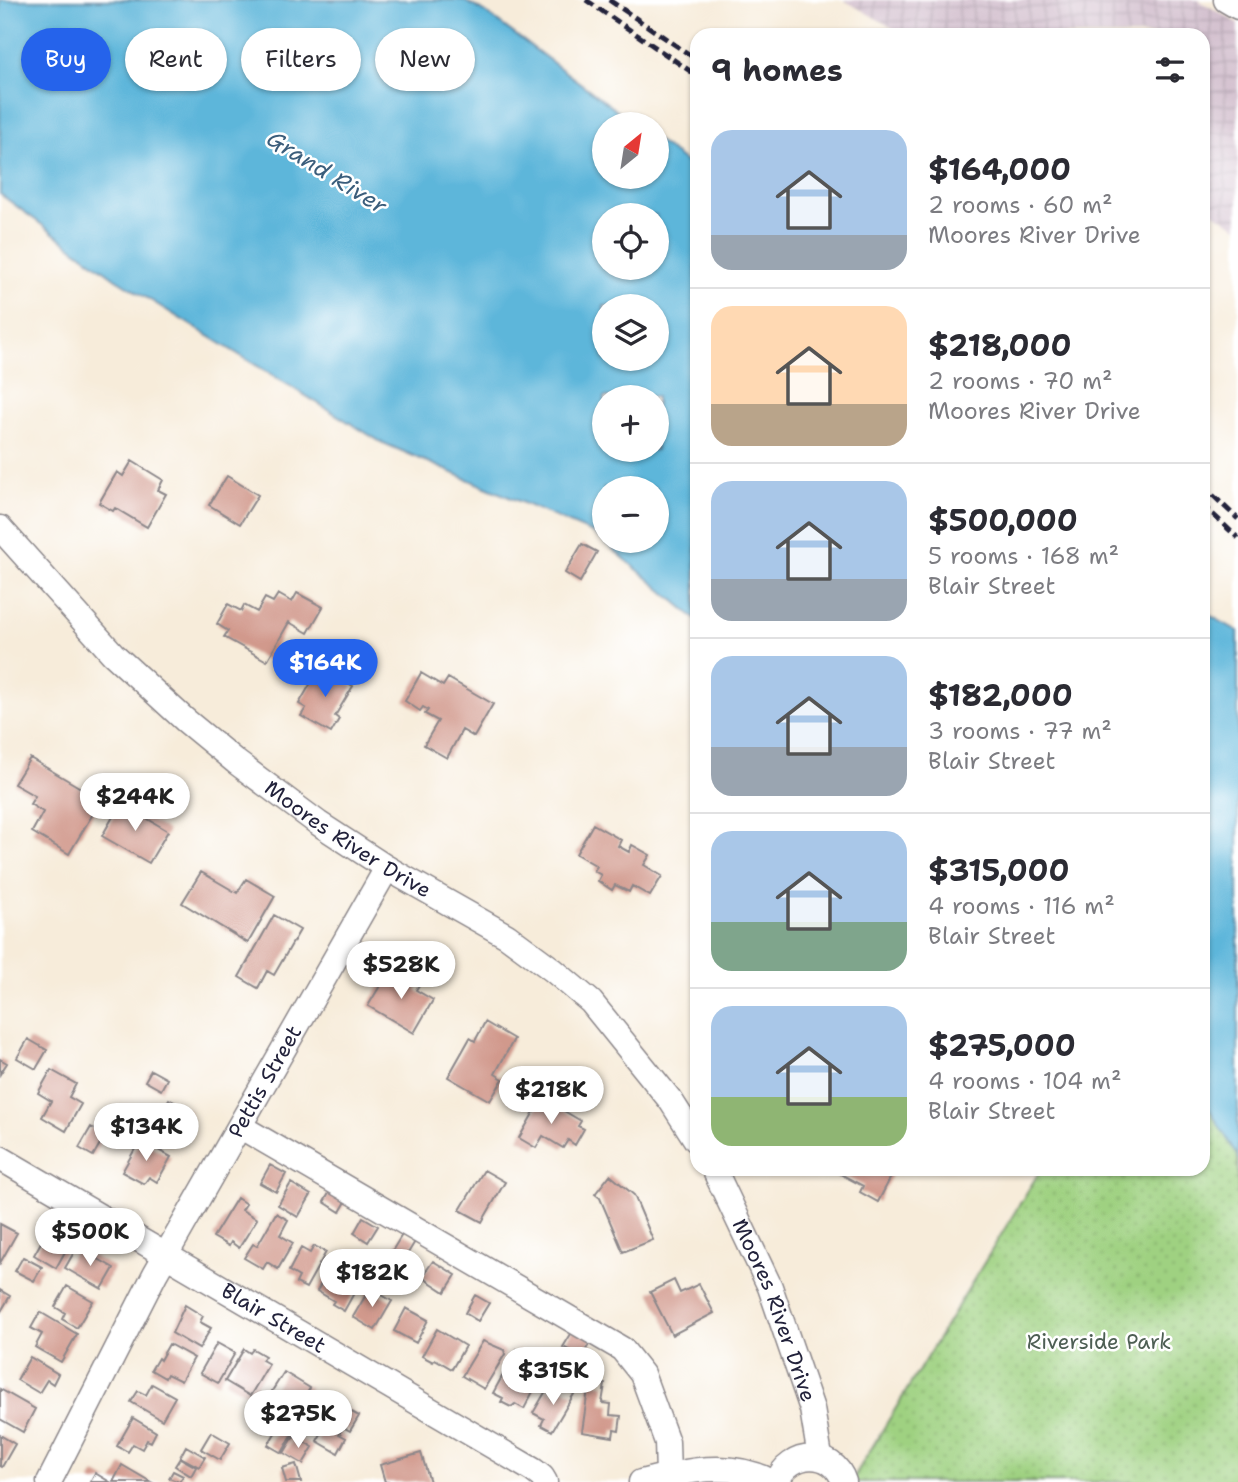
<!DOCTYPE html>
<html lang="en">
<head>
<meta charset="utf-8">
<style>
  :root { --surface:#fff; --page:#f7f7f7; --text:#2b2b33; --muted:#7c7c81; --line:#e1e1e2; --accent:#2563eb }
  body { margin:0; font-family:"Shantell Sans",sans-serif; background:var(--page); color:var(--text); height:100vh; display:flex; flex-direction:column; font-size:26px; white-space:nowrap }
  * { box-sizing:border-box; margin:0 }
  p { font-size:23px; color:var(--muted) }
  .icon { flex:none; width:38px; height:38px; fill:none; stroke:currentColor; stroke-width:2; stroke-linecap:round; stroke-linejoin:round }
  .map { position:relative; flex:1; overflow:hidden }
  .drawer { position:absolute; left:690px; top:28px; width:520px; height:1148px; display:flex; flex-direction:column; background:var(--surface); border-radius:21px; box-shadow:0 2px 5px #0004 }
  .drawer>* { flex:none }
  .banner { position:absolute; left:21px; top:28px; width:564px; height:63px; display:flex; gap:14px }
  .needle { width:46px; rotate:30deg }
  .buttons { position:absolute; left:592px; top:112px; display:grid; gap:14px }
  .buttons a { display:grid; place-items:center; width:77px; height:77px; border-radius:50%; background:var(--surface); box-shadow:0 2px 5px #0004; font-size:35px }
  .price { position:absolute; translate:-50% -60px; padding:0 16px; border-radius:24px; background:#fff; color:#222; font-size:23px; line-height:46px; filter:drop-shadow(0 2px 4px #0008) }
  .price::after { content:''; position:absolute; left:50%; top:42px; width:21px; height:16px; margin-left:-10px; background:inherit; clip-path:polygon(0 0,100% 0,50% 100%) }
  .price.on { background:var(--accent); color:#fff }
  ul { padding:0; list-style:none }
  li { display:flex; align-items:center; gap:21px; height:175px; padding:0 21px }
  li+li { border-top:2px solid var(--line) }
  li span { display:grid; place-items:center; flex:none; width:196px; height:140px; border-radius:21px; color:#555 }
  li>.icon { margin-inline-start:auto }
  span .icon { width:84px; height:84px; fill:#fffc; stroke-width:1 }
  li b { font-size:30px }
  h2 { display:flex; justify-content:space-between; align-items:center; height:84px; padding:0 21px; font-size:30px }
  .pill { padding:0 24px; border-radius:32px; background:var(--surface); box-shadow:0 2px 5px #0004; font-size:24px; line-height:63px }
  .pill.on { background:var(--accent); color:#fff }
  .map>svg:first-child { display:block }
  .industrial { fill:url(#industrial-grid) }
  .park { fill:url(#park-dots); stroke:#607a5e; stroke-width:2 }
  .water { fill:#5db6da; stroke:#406c8a; stroke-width:2; fill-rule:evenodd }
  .building { fill:#d1998c }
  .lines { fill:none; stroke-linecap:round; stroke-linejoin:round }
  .minor-casing { stroke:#8c878a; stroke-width:27 }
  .minor { stroke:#fff; stroke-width:24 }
  .rail { stroke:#22223b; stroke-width:5; stroke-dasharray:10 5; stroke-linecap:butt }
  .labels { text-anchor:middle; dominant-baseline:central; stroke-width:5; stroke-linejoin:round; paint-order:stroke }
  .street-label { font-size:21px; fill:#22223b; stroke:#fff }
  .park-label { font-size:21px; fill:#4e5f54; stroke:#fff }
  .water-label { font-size:23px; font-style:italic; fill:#3a5d7b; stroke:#fff }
</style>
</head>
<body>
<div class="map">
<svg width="1238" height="1482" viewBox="0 0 1238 1482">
  <defs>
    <pattern id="industrial-grid" width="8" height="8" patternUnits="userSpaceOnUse" patternTransform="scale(1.75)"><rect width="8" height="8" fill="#d1bdcc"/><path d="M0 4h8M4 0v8" fill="none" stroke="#b3a2b0"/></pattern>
    <pattern id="park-dots" width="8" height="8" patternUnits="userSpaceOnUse" patternTransform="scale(1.75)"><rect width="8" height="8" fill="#9fd181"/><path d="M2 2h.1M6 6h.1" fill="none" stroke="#89b370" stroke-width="1.8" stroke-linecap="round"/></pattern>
  </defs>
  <rect width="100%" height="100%" fill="#fff"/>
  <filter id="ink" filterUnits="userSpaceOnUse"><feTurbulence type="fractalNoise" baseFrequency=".0143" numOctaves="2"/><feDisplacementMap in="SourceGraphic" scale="14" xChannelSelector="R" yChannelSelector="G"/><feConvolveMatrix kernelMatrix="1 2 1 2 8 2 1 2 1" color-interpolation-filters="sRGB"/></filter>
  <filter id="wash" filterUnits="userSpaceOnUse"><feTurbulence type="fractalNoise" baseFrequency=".00686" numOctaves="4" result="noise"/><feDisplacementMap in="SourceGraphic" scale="28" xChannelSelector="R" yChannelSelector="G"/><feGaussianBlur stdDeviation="1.57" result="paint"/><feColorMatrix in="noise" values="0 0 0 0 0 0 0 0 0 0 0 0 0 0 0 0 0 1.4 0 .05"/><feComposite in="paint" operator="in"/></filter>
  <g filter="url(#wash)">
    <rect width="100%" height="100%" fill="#f7ecda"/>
    <path class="industrial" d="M844,0H1198L1238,23V227L1202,206V35H905Z"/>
    <path class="park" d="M1202,1094L1238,1149V1482H851L1041,1169H1202Z"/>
    <path class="water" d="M0,0H463L485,12L635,124H604V177H656V140L696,170V619L595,534L381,442L116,279L0,194ZM604,215H656V268H604ZM604,306H656V359H604ZM604,397H656V450H604ZM604,488H656V541H604Z
      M1202,611L1238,631V1157L1202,1097Z"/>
    <g id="blocks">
      <path class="building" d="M132,461L163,480L158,490L166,494L147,527L115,508L113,511L99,503L117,472L123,476Z
        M227,476L258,495L240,524L209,505Z
        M582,544L597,552L580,582L565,573Z
        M297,593L323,607L308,633L289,622L267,661L224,637L228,631L217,624L228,604L241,611L244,605L257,612L265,598L273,602L278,594L292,602Z
        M320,667L353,686L335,716L339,719L331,733L301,716L306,708L299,704Z
        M421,673L443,686L448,678L493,704L474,737L462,730L447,758L424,745L438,721L425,714L428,710L423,707L420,711L405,701Z
        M30,758L101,800L69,854L32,832L43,812L30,804L35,796L14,784Z
        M121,803L168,831L149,863L102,836Z
        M593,824L621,840L618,846L629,852L632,845L650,855L644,865L662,876L650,896L632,886L629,892L615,885L612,890L598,881L601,875L594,871L597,866L576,854Z
        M201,872L237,893L246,879L275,896L248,943L182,903Z
        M274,915L300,930L274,975L267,971L258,988L239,977Z
        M390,969L419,985L416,990L433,1000L414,1033L368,1006Z
        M485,1022L514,1039L495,1074L503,1079L490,1101L448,1077L470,1038L475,1041Z
        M28,1039L47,1050L36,1069L17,1058Z
        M0,1059L7,1063L0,1074Z
        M51,1070L76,1084L69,1097L81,1104L66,1131L42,1117L51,1101L38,1093Z
        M151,1070L167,1079L161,1090L145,1081Z
        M542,1098L581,1121L578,1126L584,1129L575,1145L568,1140L563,1148L543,1136L536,1148L519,1138Z
        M169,1099L190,1111L170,1145L149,1133Z
        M91,1127L105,1135L93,1156L79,1148Z
        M140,1140L171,1157L157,1182L149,1177L144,1184L122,1172Z
        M270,1165L286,1174L276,1192L260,1183Z
        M831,1169H895L878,1202L860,1192L863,1186Z
        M484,1170L505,1182L482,1222L460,1210Z
        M610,1175L634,1195L653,1240L623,1252L600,1198L595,1194Z
        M291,1183L311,1195L298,1217L278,1205Z
        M332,1188L348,1198L340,1212L324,1202Z
        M237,1198L246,1204L242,1210L257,1219L239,1248L231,1242L229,1246L213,1237Z
        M276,1213L288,1220L280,1235L293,1243L278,1269L267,1262L263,1269L244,1258L253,1244L257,1246Z
        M363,1217L378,1226L368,1242L354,1233Z
        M0,1224L17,1233L0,1263Z
        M403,1233L416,1240L405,1258L392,1251Z
        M44,1237L66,1250L56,1268L34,1255Z
        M314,1246L326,1252L306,1288L296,1283L299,1277L289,1271L301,1248L310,1253Z
        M77,1247L114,1268L102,1289L65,1268Z
        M23,1257L42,1267L34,1281L15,1271Z
        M433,1261L456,1275L445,1292L422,1277Z
        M329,1270L358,1286L344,1311L332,1304L334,1301L317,1291Z
        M674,1280L680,1293L699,1284L714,1313L672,1335L650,1292Z
        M67,1286L93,1301L77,1328L62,1319L65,1313L55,1307Z
        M370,1288L392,1301L375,1330L353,1317Z
        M0,1290L10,1296L0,1313Z
        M475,1295L489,1303L478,1321L465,1313Z
        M185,1305L203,1316L200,1322L211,1328L199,1349L172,1333Z
        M406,1308L428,1320L416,1343L394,1331Z
        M40,1312L77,1334L61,1362L35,1347L42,1334L31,1328Z
        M437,1329L465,1346L452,1369L435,1359L433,1362L422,1356Z
        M574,1329L592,1339L582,1357L563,1347Z
        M483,1341L504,1350L505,1354L484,1389L462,1376Z
        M217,1343L235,1353L218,1383L200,1373Z
        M169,1344L194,1358L181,1381L167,1374L165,1378L151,1370L158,1358L160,1360Z
        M244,1349L250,1353L253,1349L265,1356L262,1360L269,1364L250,1396L225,1381Z
        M517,1349L535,1359L527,1373L539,1380L524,1409L515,1404L511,1407L501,1402L503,1398L493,1393Z
        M30,1357L58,1374L53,1384L47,1380L39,1393L17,1380Z
        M284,1372L310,1388L299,1407L272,1391Z
        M589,1382L605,1384L602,1403L611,1404L610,1415L621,1416L619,1431L614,1430L613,1437L582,1432Z
        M152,1384L175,1397L162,1420L131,1402L138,1391L146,1395Z
        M559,1385L574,1394L552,1431L541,1425L544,1419L533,1413L547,1389L555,1393Z
        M0,1389L35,1409L23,1432L0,1419Z
        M328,1399L359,1416L350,1431L343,1427L339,1434L346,1438L338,1453L317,1441L321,1434L312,1429Z
        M133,1418L156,1432L151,1442L147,1440L142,1449L133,1444L128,1452L117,1446Z
        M278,1428L292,1435L282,1453L268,1445Z
        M211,1432L230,1443L220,1460L201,1449Z
        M0,1435L15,1444L2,1467L0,1466Z
        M294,1436L313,1447L303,1464L284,1453Z
        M186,1446L205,1457L199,1467L180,1457Z
        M421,1453L430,1482H385L380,1465Z
        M180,1458L196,1467L191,1476L175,1466Z
        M296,1464L301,1482H286L282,1468Z
        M122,1465L151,1482H113Z
        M173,1471L183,1476L179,1482L169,1478Z
        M95,1473L110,1482H90Z"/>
    </g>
  </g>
  <g filter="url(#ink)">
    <use href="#blocks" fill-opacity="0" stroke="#8c878a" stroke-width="2"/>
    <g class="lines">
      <defs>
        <g id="minor">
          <path d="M1226,0L1238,7"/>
          <path id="s1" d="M0,528L113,654L185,720L236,762L318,823L387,868L507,936L553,970L591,1002L671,1101L696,1140"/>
          <path d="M241,1127L622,1349L642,1374L667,1442L668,1475"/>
          <path id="s2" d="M0,1158L533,1470L542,1477L545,1482"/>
          <path id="s3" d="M714,1169L770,1287L812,1409L820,1457"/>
          <path id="s4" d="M49,1482L155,1274L387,868"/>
          <path d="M641,1482C684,1471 730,1459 772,1482"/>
          <path d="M777,1482C789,1450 833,1448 844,1482"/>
        </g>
      </defs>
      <use href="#minor" class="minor-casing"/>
      <use href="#minor" class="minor"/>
      <path class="rail" d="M586,0L696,75
        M609,0L696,59
        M1202,485L1238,519
        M1202,504L1238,538"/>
    </g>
  </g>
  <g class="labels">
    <g class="street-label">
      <text stroke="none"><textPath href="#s1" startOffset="469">Moores River Drive</textPath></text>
      <text stroke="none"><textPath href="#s4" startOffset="455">Pettis Street</textPath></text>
      <text stroke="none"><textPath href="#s3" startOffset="154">Moores River Drive</textPath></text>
      <text stroke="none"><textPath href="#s2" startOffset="317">Blair Street</textPath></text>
    </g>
    <g class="park-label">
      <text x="1099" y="1342">Riverside Park</text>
    </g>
    <g class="water-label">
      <text transform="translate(327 172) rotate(32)">Grand River</text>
    </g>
  </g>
</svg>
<div class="buttons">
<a><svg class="needle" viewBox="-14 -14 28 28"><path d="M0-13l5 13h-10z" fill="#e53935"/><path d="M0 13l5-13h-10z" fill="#7c7c81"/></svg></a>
<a><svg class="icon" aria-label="locate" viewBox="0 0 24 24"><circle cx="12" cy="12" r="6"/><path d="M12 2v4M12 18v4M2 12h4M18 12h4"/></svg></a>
<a><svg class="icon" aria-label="layers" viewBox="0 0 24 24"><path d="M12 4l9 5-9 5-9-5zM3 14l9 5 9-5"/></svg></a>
<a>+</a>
<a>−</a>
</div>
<b class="price on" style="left:325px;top:699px">$164K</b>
<b class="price" style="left:135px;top:833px">$244K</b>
<b class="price" style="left:401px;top:1001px">$528K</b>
<b class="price" style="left:551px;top:1126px">$218K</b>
<b class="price" style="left:146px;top:1163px">$134K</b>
<b class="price" style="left:90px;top:1268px">$500K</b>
<b class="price" style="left:372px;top:1309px">$182K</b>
<b class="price" style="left:553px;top:1407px">$315K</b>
<b class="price" style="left:298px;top:1450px">$275K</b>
<div class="banner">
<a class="pill on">Buy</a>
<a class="pill">Rent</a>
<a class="pill">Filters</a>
<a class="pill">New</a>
</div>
<section class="drawer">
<h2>9 homes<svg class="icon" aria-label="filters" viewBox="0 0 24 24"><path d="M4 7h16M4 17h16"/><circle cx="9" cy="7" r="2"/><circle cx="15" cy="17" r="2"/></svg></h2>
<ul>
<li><span style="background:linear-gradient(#a9c7e8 75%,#9aa5b1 0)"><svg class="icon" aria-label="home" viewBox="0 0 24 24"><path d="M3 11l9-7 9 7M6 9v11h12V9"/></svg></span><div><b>$164,000</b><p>2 rooms · 60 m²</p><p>Moores River Drive</p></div></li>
<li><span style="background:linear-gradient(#ffd9b3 70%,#b9a48a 0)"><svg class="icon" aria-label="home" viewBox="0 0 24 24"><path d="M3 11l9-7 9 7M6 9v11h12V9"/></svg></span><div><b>$218,000</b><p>2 rooms · 70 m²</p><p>Moores River Drive</p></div></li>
<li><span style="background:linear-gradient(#a9c7e8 70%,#9aa5b1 0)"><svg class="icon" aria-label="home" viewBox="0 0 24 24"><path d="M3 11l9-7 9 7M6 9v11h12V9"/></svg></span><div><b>$500,000</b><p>5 rooms · 168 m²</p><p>Blair Street</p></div></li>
<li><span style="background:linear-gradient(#a9c7e8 65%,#9aa5b1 0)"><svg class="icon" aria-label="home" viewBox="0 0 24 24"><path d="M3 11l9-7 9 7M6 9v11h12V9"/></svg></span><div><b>$182,000</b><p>3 rooms · 77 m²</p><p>Blair Street</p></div></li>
<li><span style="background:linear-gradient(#a9c7e8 65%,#7fa58c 0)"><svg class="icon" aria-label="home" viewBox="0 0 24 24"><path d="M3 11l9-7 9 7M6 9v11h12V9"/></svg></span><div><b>$315,000</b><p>4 rooms · 116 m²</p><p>Blair Street</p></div></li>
<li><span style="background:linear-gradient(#a9c7e8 65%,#8fb573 0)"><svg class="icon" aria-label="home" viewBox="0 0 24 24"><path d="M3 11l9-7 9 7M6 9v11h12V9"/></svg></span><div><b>$275,000</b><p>4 rooms · 104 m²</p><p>Blair Street</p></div></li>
</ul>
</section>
</div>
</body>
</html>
